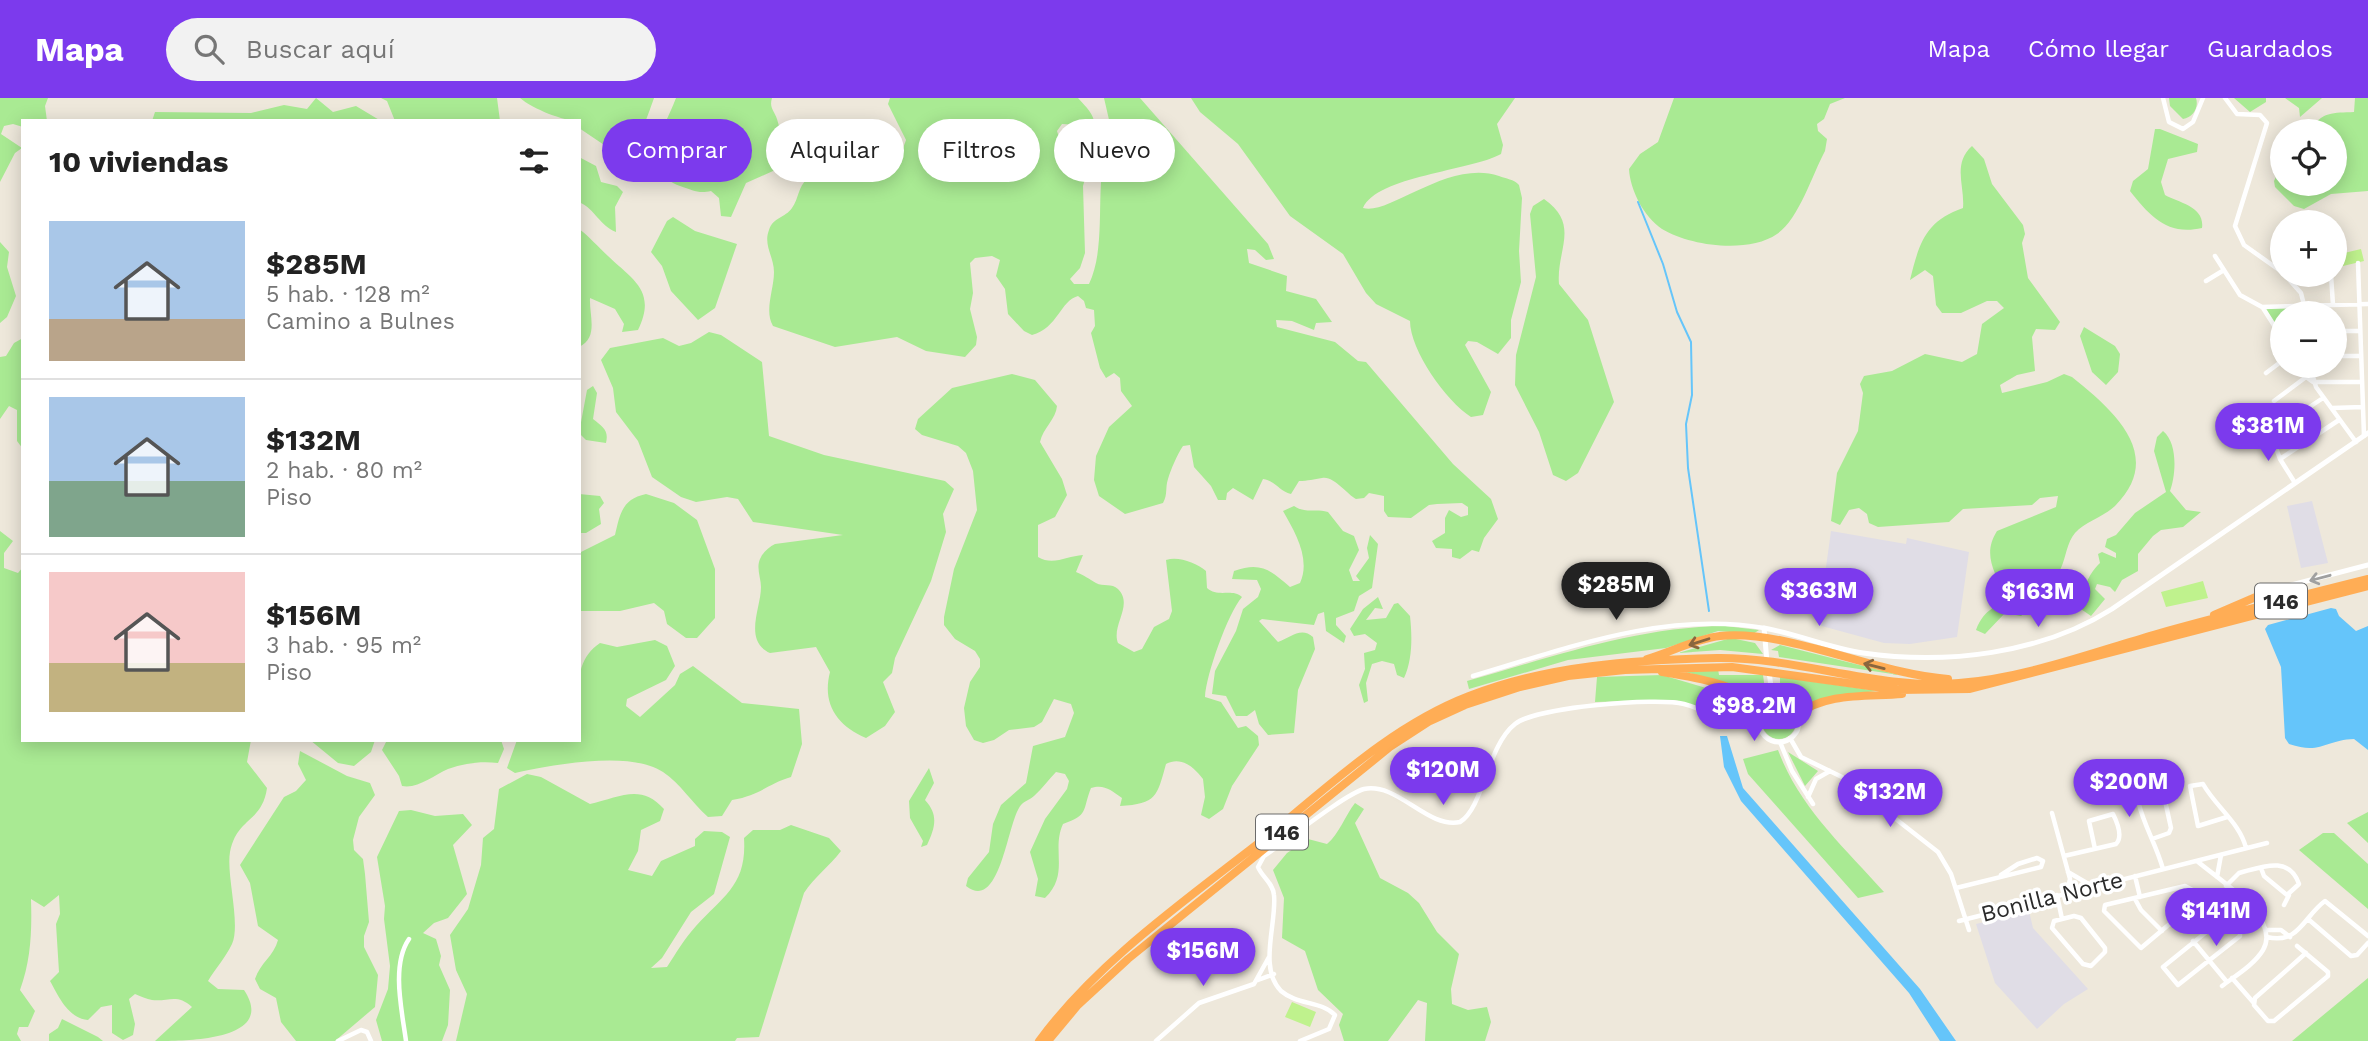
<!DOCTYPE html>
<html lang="es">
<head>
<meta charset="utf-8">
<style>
  :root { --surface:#fff; --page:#f2f2f2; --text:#222; --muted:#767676; --line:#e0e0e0; --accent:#7c3aed }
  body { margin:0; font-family:"Work Sans",sans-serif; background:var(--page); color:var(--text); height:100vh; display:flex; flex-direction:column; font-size:26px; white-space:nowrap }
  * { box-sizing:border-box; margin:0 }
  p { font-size:23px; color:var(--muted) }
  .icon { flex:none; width:38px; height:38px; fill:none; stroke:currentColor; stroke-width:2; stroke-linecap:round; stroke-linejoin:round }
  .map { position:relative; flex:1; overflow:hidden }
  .sheet { position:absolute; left:21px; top:21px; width:560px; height:623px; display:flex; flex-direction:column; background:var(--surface); border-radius:0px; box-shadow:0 4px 18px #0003 }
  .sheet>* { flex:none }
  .top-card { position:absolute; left:602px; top:21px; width:665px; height:63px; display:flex; gap:14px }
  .buttons { position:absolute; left:2270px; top:21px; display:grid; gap:14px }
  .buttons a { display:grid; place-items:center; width:77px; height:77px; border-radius:50%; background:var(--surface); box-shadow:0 4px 18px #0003; font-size:35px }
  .price { position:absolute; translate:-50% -60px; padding:0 16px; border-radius:24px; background:var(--accent); color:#fff; font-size:23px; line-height:46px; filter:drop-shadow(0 2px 4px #0008) }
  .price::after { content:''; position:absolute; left:50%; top:42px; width:21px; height:16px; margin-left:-10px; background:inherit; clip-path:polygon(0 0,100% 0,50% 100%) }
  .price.active { background:#222; color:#fff }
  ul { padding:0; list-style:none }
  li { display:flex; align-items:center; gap:21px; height:175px; padding:0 28px }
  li+li { border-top:2px solid var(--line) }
  li span { display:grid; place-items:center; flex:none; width:196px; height:140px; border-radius:0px; color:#555 }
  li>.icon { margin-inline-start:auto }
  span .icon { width:84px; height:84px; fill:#fffc; stroke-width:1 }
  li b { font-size:30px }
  h2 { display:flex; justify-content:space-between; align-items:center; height:84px; padding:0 28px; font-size:30px }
  .tag { padding:0 24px; border-radius:32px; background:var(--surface); box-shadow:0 4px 18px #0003; font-size:24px; line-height:63px }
  .tag.active { background:var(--accent); color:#fff }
  header { display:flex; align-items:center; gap:42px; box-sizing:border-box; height:98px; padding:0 35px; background:var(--accent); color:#fff }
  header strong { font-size:33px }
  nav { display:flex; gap:38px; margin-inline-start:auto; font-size:24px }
  .search { width:490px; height:63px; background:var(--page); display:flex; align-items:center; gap:18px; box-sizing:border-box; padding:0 24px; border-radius:38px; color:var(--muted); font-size:26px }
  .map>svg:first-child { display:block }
  .industrial { fill:#e0dde6 }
  .green { fill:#a9ea93 }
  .pitch { fill:#bff28d }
  .water { fill:#65c5fa }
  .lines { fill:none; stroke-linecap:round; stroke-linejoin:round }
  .stream { stroke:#65c5fa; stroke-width:2 }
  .minor { stroke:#fff; stroke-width:4.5 }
  .tertiary { stroke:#fff; stroke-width:5 }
  .motorway { stroke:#ffad55; stroke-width:8 }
  .oneway { stroke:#a0a0a0 }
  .oneway2 { stroke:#8a663e }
  .labels { text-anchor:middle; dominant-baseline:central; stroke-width:7; stroke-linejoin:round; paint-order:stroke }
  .shield { fill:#fff; stroke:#6b6b6b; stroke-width:2 }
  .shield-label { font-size:21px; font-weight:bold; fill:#2b2b2b }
  .street-label { font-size:23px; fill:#2b2b2b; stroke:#fff }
</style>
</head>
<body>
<header>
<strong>Mapa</strong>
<div class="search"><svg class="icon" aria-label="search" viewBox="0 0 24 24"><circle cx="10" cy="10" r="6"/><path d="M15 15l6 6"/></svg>Buscar aquí</div>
<nav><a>Mapa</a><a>Cómo llegar</a><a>Guardados</a></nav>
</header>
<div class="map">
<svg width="2368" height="943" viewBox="0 0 2368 943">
  <rect width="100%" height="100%" fill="#eee8db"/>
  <path class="industrial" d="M2312,403L2328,465L2301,470L2287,408Z
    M1831,433L1906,446L1907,440L1969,454L1957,539L1910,546L1884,545L1818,527Z
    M2029,813L2033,830L2088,891L2064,906L2037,931L1995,885L1976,826Z"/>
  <path class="green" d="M0,0H48L45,8L47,23H23V29L13,26L4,28L1,36L22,50L15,55L0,84Z
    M316,0L333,14L356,8L381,23H152L155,14L251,15L284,7L307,11Z
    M381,0H497L500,23H395L387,3Z
    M520,0H654C646,22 640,46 616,55L579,30V23C563,23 533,11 520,0Z
    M676,0H772C769,10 774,12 777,21C782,35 781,52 780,67L773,73L746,85L731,119L721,118L719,100L711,93C698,96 693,92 680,88C635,71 664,32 676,0Z
    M890,0H1078C1089,12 1101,23 1090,38L1078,27L1062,26L1057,33L1061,46L1085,66L1087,73L1083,88L1085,155L1080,170L1070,181L1074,186H1089C1110,142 1090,72 1113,39L1104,0H1140L1268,146L1274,161L1266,162L1255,152L1247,151L1249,165L1287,178L1286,193L1316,201L1332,224L1316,225L1314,232L1292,223L1276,222L1277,229L1335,244L1358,263L1366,264L1453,366L1491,401L1498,421L1484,440L1479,454L1472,452L1460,461L1452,459V451L1436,450L1432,443L1445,435V420L1449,412L1461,419L1468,417V409L1462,405L1437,406L1429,407L1411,420L1388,419L1384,413V398L1369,395L1364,400L1356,401C1347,396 1333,377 1322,380C1314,381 1308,383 1299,383L1291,396C1279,393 1276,383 1263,381L1253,402L1233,390L1227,395L1226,402H1218L1211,388L1194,369L1190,347L1183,348C1177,357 1171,371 1168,381C1165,390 1168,396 1163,405L1125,416L1099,398L1094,382L1096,358L1109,329L1132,308L1121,293L1120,280L1114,275L1106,280L1100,270L1091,235L1095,228L1094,212L1086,210L1084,203L1078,198C1060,203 1058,230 1032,237L1024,233L1008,216L1005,191L996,178L1000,162L992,158L975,160L970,165L973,195L970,211L977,239L976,247L965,259L926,253L897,239L835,249L773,228C764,212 774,192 774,174C774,159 763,147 769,132C773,119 785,120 792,110C799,100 798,89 807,81C841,81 855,26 884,40C890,43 895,50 902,53L906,42L888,6Z
    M1191,0H1515L1497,26L1503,47L1501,56C1470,73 1377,78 1363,110C1389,118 1448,61 1499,78C1506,81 1514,81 1519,87L1522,100L1519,153L1521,184L1511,222V240L1498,256L1477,244L1468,243L1465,247L1491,294L1483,317L1471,319C1446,303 1410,252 1410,223L1376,206L1366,195L1343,156L1290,118L1238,46L1200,14Z
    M1674,0H1845L1830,6L1824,21L1817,26L1818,33L1827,41L1825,53C1812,77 1799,121 1777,136C1748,156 1690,148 1662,131C1644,119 1630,92 1629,71L1640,56L1658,44Z
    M2169,0H2196C2199,10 2193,19 2183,21L2170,8Z
    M2234,0H2266V4L2250,14Z
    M2285,0H2322L2300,19L2299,10Z
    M2355,0H2368V93L2331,96L2304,111L2294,108L2275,89L2274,83L2282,66V86H2334V33H2311C2320,13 2334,15 2354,14Z
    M2155,31H2160L2198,46L2197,54L2168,61L2161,84L2165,97C2180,105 2205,109 2202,130C2167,138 2150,118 2130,93L2133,83L2148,71Z
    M1972,48L1984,61L1992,86L2023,127L2025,136L2022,145L2028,180L2060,224L2055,232L2036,231L2032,239L2035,273L2017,277L2000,287L2002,295L2047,284L2064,276L2072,279C2113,312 2166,357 2115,408C2103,419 2085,424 2075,435C2067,444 2066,459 2061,470C2056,482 2044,488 2036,497C2030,505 2030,512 2021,518L2005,515L1985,536L1976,532C1985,508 1998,512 2004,497C1995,473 1982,457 1997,433L2056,409L2058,398L2040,400L2032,407L1963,411L1949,424L1878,429L1869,425L1867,416L1859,410L1849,412L1840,427L1831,423L1837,375L1858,333L1863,295L1860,286L1864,278L1892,273L1925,256L1962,264L1977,256L1982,226L2004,210L1997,203H1987L1961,215H1942L1936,207L1933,178L1925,172L1910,182C1919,146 1925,123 1963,110C1965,88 1952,66 1972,48Z
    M579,59L596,68L601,84L617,88L623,94L615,109L616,134C600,128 595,111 579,104Z
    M1544,101C1581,127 1556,152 1559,186L1588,222L1614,304L1578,375L1566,383L1553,377L1539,334L1515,287L1516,257L1536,179L1530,116L1533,108Z
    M673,119L695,133L737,146L715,210L698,222L671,193L662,168L651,154L667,123Z
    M579,131C590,139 598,149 608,158C633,182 657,193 638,232L622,234L624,226L615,211L590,200C589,217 599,240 579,249Z
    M0,144L9,154L7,169L16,198L7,219L0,225Z
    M2265,210H2307V215H2282V237Z
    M2084,229L2115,248L2120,256L2118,274L2106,287L2092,274L2080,238Z
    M709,234L721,237L762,264L769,338L824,357L945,383L954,391L943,416L946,434L931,483L895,560L892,575L883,584L895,614L885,628L866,640C836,627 822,605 830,574L816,549L770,555C743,543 761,510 761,489C761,480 756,470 760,461C763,454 769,449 775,446L843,437L753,424L738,401L727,399L696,404L681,399L652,379L638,343L616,314L613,290L601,262L610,250L663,240L679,248L691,245Z
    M23,240V351L17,343V312L9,308L0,321V259L6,258L14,245Z
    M1012,276L1035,282L1057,308C1056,321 1043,330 1040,344L1062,381L1067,397L1055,419L1038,427V459C1053,468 1067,458 1083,457L1076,474C1084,477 1089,481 1096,485C1103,489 1112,485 1118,491C1134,507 1111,527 1118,545L1134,554L1142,551L1154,529L1169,521L1172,513L1166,462C1179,458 1196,465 1206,473L1207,490C1218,500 1232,490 1242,499C1228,515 1206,577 1205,599L1221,604L1238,630L1246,628L1258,638L1259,647L1232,688L1223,711L1209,721L1201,717L1205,699L1203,681C1194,669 1181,658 1166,666C1157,698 1157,706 1120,708L1122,700C1111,692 1104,686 1091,690C1082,713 1089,717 1063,726C1051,752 1070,776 1045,800L1035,798L1038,781L1030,754L1045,721L1067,691L1069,683L1065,676L1056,674C1049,681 1042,691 1034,698C1030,702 1024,703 1021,707C1007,723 1001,815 966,788L968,780L989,754L993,726L1001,707L1026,685L1033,648L1065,639L1074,615L1071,606L1054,601L1042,624L1034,629L1009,632L994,642L983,645L974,642L966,628L964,610L970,584L980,569V561L975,553L955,541L944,527V519L954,471L977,412L973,373L966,355L958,348L922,337L915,331L918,321L952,290Z
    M593,288L597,295L593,321C603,329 609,332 606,345L586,342L579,335L587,292Z
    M2163,333C2178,345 2176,377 2170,393L2186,412L2201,414L2183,429L2161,432L2153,438L2138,456V473L2122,482L2115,494L2110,489L2097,486L2095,491L2105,501L2091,518L2068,502C2090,490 2084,480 2100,465L2098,456L2102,454L2116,460V455L2105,449L2107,441L2116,437L2135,415L2166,394L2154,353L2157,339Z
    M579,396L600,398L604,405L599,411L601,426L586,435H579Z
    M646,396L674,405L697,422L715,471V520L697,540H686L667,526L664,513L654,505L620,513H579V455L615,437C620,416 622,401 646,396Z
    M1294,408C1306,416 1315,410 1328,414L1343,433L1354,438L1359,452L1349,472L1353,483H1360L1356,478L1369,460L1367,450L1370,437L1378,446L1372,490L1359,498L1354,513L1336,520V527L1346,538L1344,545L1326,533L1324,514L1318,516L1314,527L1262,521L1259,523L1278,544C1290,540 1301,528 1313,539L1315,551L1298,592L1294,635L1268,637L1259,626L1255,612L1247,618H1236L1226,598L1212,596L1215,573L1236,533L1243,511L1258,499L1261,491L1257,482L1232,481L1234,473C1262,463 1271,473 1290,489L1300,485C1311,461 1295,434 1283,413Z
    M0,433L13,443L4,455V470L18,475L23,469V642H251L247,664L267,690C262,725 237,719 230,754C226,777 241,826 232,846C226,859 215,871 208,883L218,891L244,892C278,943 185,943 155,943L192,909C177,895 168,904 152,902C147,901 140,898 135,896L129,901L135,926L133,937L123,942L112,935V907L101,909L88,922C68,920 59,899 50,883L59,874L56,826L60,816L59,797L44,809L31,801C32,833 31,862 20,892L35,913L28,929H19L17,936L21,943H0Z
    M1378,499L1383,511L1375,510L1366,522L1386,520L1394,506L1398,505L1410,518C1412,536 1413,561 1404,580L1397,577L1394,566L1382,563L1372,566L1366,585L1368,603L1364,605L1359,587L1365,571L1364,555L1375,552L1377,545L1365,536L1354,538L1350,531L1363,511Z
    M1725,528L1759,532L1753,536L1718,533L1666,550L1568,562L1469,591L1467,583C1553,559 1635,529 1725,528Z
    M1731,540L1755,545L1763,556L1720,552L1678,555Z
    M655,542L667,548L675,568L666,582L627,601L626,608L640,619L675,587L680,576L693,568L742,605L799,611L802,646L791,679C767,686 761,697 732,702L722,718L708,719C691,704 681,686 663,674C630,652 552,667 515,675L507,670L517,642H579C579,610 569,565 600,545L617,549Z
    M1780,547L1899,577L1779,559L1778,553L1771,552Z
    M1718,571L1719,577H1763L1766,599L1764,601L1739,588L1685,574Z
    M1662,577L1747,602L1754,612L1755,621C1731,638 1699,606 1674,602L1595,604L1597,579Z
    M1780,579L1878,593C1851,596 1824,596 1801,611L1778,600L1774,586H1780Z
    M1762 624a17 17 0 1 1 34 0a17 17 0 1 1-34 0Z
    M310,642H375L371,654L354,668L338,665Z
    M387,642H501L504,651L498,665C481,663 465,665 448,671C434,677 418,691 402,688L399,678L382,652Z
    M1778,652C1799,709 1844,749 1884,794L1858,800L1748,676L1743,661Z
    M300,653L347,678L370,685L375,697L359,719L353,742L354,752L363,761L365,776L369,824L364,838V849L378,877L375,909L335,943H296L281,924L276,900L260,891L255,881C260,865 274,858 278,842L258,828L250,785L240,767L284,699L296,693L306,682L298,666Z
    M1788,654L1818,673L1805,688Z
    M929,670L934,685L925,702C939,717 935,730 927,747L921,749L923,743L910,720L909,703Z
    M527,676L541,679L590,706C620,699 641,685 664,711L660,723L641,732L638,753L628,772L652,778L661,763L695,748V741L704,733L722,734L730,739L714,796L691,814L662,860L651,870L667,869C676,855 685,840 696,828C724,797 747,787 744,740L753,732H780L791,727L829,740L841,753C829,769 814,779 804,795L759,939L737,940L735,943H456L467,896L456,872L450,837L468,811L481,767L483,740L494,731L499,691Z
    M1355,705L1364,711L1355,725L1380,780L1408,795L1419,805L1437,834L1459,856L1451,891L1452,906L1468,912L1487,909L1491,924L1485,943H1425L1427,905L1418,902L1388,943H1344L1339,927L1343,916L1318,892L1305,853L1282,840L1284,800L1273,772L1287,755L1308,741L1327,746C1339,736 1345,718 1355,705Z
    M411,712L435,718L463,716L472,727L453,747L467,796L448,820L434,825L423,835L436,841L441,858L439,867L450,892L448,927L442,943H382L376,922L388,891L390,868L384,821L385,808L377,759L399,713Z
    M2368,714V745L2347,725Z
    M2323,735H2334L2368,766V811L2299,752Z
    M2368,880V943H2292Z
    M62,921L98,939L103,943H49V936L58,930Z"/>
  <path class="pitch" d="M2361,151L2364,163L2343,168L2340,156Z
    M2203,483L2208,500L2166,509L2161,494Z
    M1292,904L1316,914L1310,929L1285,919Z"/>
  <path class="water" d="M2331,510L2336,511L2339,518L2356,533L2368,528V652L2354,641C2325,642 2321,657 2289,646L2285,640L2281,569L2265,531L2268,527Z
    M1720,638H1727L1743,690L1920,891L1956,943H1940L1909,895L1741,703L1724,669Z"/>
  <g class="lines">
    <path class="stream" d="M1638,104L1663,166L1677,214L1691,244L1692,297L1686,326L1688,370L1709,513"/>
    <path class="minor" d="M2163,0L2169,24L2183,31L2193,24L2203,0
      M2225,0L2237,16L2260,17L2267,25L2235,128L2244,147L2282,174
      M2215,158L2240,197L2262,209L2368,206
      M2358,165L2364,338
      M2285,177L2301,195L2306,215
      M2331,177L2333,207
      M2206,183L2224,172
      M2263,210L2282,240
      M2334,233H2360
      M2334,258H2361
      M2299,268L2306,279L2313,284
      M2310,268L2316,289L2356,344
      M2266,275L2282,263
      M2314,284H2362
      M2274,303L2306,279
      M2332,310L2363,309
      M2268,328L2280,361L2295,385
      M2272,334L2323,300
      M2280,361L2339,322
      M1473,578C1568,550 1664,513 1764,530
      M1790,640L1801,659L1842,679L1938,754L1951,776L1969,832
      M1780,644L1792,673L1813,706
      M1808,699L1816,681L1830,673
      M2052,715L2070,781L2067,795
      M2227,719L2198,728L2190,688L2203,686C2216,709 2240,725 2246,750
      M2152,741L2169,735L2171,730L2164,698L2159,694L2141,698L2138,703C2144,728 2156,746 2163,771
      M2064,758L2116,746C2123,739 2117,724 2113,716L2089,723L2095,751
      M2197,763C2219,782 2282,820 2263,852C2254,867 2235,878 2222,888
      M2068,774L2092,788
      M2135,778L2140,799
      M2217,779L2221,757
      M2185,788L2198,795L2197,803L2141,850L2104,813L2105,807Z
      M2226,788L2239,775C2262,769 2289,757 2299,786L2287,797L2264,778L2261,770
      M1956,790L2041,769L2043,763L2037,760L2018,766L2001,777
      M2057,797L2062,821
      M2135,801L2141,812L2162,833
      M2284,807L2289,797
      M2074,818L2081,820L2105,850V854L2091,868L2083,866L2052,830L2054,823Z
      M2225,819L2240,832V838L2178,887L2163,869Z
      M2308,821L2351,858L2357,857L2368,845
      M1959,823L2267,745
      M2267,832H2281L2290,839
      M2267,839C2299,847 2304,818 2325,803L2368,838
      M2193,843L2227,884
      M2297,848L2328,874V878L2274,923H2268L2254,907L2255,900L2306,855
      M2232,880L2253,904
      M1258,882L1274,876
      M338,943L361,932L367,934L371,943
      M406,943C402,913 391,867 409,841
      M1156,943L1199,905L1254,886L1269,859
      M1300,943L1329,931L1335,917C1322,903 1297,907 1281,893C1258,870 1277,825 1274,797C1273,785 1262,779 1258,769L1264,758C1284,745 1345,696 1364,691C1398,684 1427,731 1460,724C1484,709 1487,648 1515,626C1536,609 1657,599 1684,606C1716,614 1720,631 1760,629"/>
    <path class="tertiary" d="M2272,492L2368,467
      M1767,564L1764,530C1798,536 1829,550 1863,555C1946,567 2041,556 2112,511L2368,335
      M1769,573L1773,605
      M1759 624a20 20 0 1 1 40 0a20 20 0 1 1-40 0Z"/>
    <path class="motorway" d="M2214,517L2272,492
      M1647,561C1671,554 1695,541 1720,538C1787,531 1876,576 1948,581
      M1662,574C1695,580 1741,585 1763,613
      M1797,617C1826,594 1867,599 1902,596
      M1039,943C1098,863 1186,802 1264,741C1328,689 1391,628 1469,598C1548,567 1633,562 1717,560C1798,559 1877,592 1959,585C2024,580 2091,555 2153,537C2224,517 2296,499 2368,481
      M1048,943L1078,907L1128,861L1390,649L1430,623L1465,607L1520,589L1568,578L1625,572L1732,569L1898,592L1970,591L2368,488"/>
  </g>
  <defs><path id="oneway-shaft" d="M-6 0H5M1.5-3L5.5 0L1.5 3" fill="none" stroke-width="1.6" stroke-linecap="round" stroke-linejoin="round" transform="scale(1.75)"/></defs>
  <use class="oneway" href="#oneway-shaft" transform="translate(2320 480) rotate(165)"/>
  <g class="oneway2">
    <use href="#oneway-shaft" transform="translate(1699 544) rotate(162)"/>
    <use href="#oneway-shaft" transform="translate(1874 568) rotate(-166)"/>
  </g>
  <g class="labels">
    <g class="shield">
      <rect x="2255" y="485.5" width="52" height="35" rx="5"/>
      <rect x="1256" y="716.5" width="52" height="35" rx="5"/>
    </g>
    <g class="shield-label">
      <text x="2281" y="503">146</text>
      <text x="1282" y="734">146</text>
    </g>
    <g class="street-label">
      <text transform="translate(2052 799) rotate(-14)">Bonilla Norte</text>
    </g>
  </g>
</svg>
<div class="buttons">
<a><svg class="icon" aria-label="locate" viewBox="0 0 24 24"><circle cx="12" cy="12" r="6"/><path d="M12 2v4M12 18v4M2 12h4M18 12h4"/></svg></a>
<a>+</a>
<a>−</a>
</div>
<b class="price" style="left:2268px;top:365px">$381M</b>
<b class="price active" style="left:1616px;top:524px">$285M</b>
<b class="price" style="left:1819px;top:530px">$363M</b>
<b class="price" style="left:2038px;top:531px">$163M</b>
<b class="price" style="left:1754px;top:645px">$98.2M</b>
<b class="price" style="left:1443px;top:709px">$120M</b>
<b class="price" style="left:2129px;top:721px">$200M</b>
<b class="price" style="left:1890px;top:731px">$132M</b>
<b class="price" style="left:2216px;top:850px">$141M</b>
<b class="price" style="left:1203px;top:890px">$156M</b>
<div class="top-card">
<a class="tag active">Comprar</a>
<a class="tag">Alquilar</a>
<a class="tag">Filtros</a>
<a class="tag">Nuevo</a>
</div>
<section class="sheet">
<h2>10 viviendas<svg class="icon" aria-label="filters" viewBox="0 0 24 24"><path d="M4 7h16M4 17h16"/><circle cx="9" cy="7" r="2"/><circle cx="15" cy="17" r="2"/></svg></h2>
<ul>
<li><span style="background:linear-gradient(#a9c7e8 70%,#b9a48a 0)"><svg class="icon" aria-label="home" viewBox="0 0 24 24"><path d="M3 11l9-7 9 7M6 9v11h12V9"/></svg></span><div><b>$285M</b><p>5 hab. · 128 m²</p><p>Camino a Bulnes</p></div></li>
<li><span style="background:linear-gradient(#a9c7e8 60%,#7fa58c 0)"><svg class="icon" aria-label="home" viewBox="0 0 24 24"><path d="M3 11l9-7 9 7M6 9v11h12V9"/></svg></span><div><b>$132M</b><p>2 hab. · 80 m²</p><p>Piso</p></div></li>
<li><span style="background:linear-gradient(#f6c9c9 65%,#c2b280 0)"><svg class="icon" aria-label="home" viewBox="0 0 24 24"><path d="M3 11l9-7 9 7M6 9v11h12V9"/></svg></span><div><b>$156M</b><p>3 hab. · 95 m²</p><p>Piso</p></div></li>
</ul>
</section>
</div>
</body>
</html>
